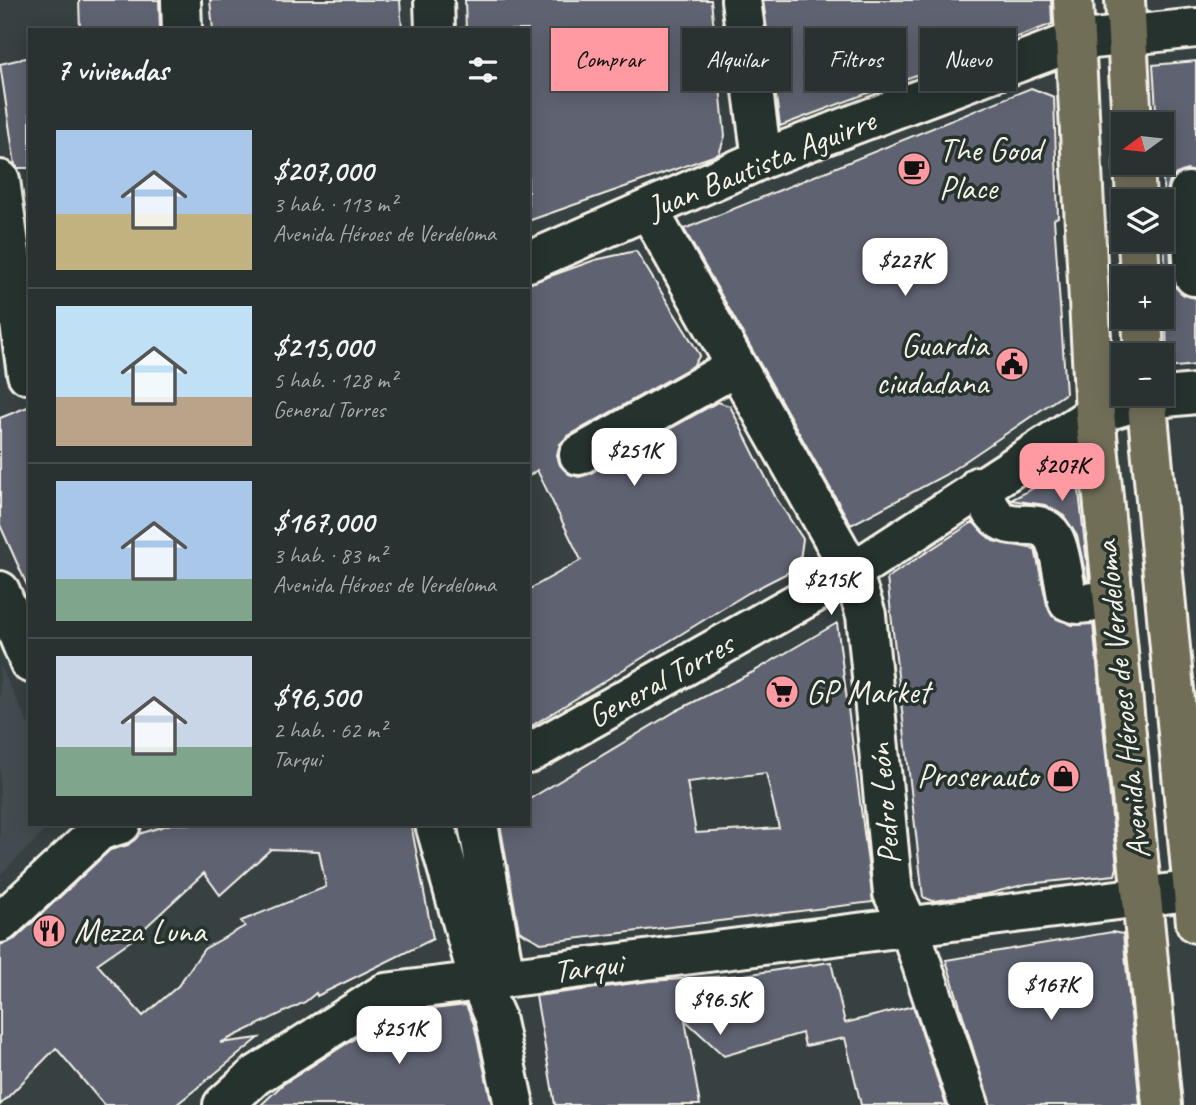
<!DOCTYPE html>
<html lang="es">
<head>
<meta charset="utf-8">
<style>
  :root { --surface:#293131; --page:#353d3d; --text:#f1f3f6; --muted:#a5a9ab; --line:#454c4d; --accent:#ff9aa2 }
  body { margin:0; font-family:Caveat,sans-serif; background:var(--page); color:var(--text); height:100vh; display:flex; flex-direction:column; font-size:26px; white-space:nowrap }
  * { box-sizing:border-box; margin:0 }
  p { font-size:23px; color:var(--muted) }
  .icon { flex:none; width:38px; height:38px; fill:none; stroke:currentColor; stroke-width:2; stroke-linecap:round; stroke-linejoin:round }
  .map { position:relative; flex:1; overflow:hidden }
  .panel { position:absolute; left:28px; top:28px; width:502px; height:798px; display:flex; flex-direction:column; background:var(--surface); border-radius:0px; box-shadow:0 4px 18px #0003,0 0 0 2px var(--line) }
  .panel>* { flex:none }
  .banner { position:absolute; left:551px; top:28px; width:539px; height:63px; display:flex; gap:14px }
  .needle { width:46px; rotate:255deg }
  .fabs { position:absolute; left:1111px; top:112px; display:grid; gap:14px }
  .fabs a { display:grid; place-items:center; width:63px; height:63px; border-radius:0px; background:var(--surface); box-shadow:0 4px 18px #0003,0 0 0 2px var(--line); font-size:35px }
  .price { position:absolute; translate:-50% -60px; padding:0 16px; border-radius:14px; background:#fff; color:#222; font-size:23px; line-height:46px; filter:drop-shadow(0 2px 4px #0008) }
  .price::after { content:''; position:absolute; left:50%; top:42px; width:21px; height:16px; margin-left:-10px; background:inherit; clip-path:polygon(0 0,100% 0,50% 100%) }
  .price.active { background:var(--accent); color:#111 }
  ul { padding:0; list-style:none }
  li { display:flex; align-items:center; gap:21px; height:175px; padding:0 28px }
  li+li { border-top:2px solid var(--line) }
  li span { display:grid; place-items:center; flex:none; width:196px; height:140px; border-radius:0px; color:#555 }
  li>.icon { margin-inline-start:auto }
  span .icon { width:84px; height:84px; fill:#fffc; stroke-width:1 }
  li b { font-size:30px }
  h2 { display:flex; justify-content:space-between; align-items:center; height:84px; padding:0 28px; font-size:30px }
  .chip { padding:0 24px; border-radius:0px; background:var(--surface); box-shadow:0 4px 18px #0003,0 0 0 2px var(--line); font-size:24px; line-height:63px }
  .chip.active { background:var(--accent); color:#111 }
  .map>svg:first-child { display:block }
  .built { fill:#434b4f }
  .building { fill:#5e6371; stroke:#f4f1e8; stroke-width:2; fill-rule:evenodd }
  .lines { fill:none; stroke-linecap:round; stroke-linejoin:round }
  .minor-casing { stroke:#f4f1e8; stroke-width:44 }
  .major-casing { stroke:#f4f1e8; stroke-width:44 }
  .minor { stroke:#26332d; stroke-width:38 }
  .major { stroke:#716e59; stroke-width:38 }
  .labels { text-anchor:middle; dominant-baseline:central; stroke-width:7; stroke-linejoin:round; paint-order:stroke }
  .poi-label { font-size:33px; fill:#f4f1e8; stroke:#26332d; text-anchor:start }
  .street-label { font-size:33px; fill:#f4f1e8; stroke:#26332d }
</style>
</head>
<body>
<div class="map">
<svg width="1196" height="1105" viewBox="0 0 1196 1105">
  <rect width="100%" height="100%" fill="#374141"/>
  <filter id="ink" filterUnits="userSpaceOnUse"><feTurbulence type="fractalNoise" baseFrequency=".0143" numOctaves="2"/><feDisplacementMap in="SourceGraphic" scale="14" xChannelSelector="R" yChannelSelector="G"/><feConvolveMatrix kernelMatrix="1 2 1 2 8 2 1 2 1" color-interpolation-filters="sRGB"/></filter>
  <g filter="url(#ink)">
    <path class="built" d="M0,665L30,728V824H52L0,875Z"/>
    <path class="building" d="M79,0H159L160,30H80Z
      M210,0H400L402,30H213Z
      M465,0H711L725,136L719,154L528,221V30H466Z
      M763,0H1051L1052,24L780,126Z
      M30,57V168H18L15,165L0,64Z
      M1196,61V172L1187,170L1176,174L1169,183L1167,193L1172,278L1175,287L1184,295L1196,298V365L1167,368L1162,124H1157L1153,65Z
      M1031,88L1054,97L1058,217L1054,219L1066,393L945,475L851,525L684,229Z
      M636,251L700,355L693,366L568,436L560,444L557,455L560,465L569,474L579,477L589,474L718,402L730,406L776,498L803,539L799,567L748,593L528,728V590L581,560L537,470L528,477V284L595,260Z
      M30,406V592L0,525V418Z
      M1076,465L1089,581H1087L1077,536L1064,516L1045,505L1011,500Z
      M973,522L993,541L1035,549L1047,605L1052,616L1072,625L1093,624L1117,867L1115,875L1027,884L987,894L933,901L923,897L887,578Z
      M837,623L873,902L541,943L519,931L500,824H528V800L676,711L753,672ZM766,773L779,828L696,833L687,782Z
      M171,824H411L433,939L317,996L316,993L305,1002L220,1043L259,1038L176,1105H104L56,1048L0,1105V945L15,939L110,850L128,845L139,834ZM271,849L319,851L326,887L241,921L245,926L204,949L178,986L143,1016L97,964L133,939L204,873L220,895Z
      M1112,932L1123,934L1140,1105H990L946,960Z
      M831,962L845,1023L913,1006L946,1105H861L845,1038L805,1046L802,1033L724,1056L685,1020L700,1105H555L536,996L650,981L744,975Z
      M466,1005L474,1024L492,1105H261L282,1085L393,1014Z"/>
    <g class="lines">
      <defs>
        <path id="minor" d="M181,0L182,30
          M434,0L435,30
          M741,0L762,159
          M0,180L27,374
          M1189,192L1194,276
          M648,209L852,572L866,615L893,893L909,926L969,1105
          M528,262L762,159L1075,41L1196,28
          M579,455L735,367
          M979,486C984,495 988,507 995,515C1011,535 1039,514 1053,537C1061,550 1064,584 1068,601L1078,604L1113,600
          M0,591L30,663
          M528,754L852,572L1095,414L1146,399L1196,394
          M435,824L479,981L495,1017L514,1105
          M478,824L505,978
          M0,923L99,831L121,824
          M223,1105L255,1076L385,993L1196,890"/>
        <path id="major" d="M1073,0L1095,414L1162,1105
          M1125,0L1132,124
          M1134,163L1136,201
          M1138,240L1140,278
          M1142,317L1144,355
          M1146,394L1196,923"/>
      </defs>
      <use href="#minor" class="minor-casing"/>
      <use href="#major" class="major-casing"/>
      <use href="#minor" class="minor"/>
      <use href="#major" class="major"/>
    </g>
  </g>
  <defs>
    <symbol id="cafe-disc" viewBox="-11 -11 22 22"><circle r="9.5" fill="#ff9aa2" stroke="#26332d"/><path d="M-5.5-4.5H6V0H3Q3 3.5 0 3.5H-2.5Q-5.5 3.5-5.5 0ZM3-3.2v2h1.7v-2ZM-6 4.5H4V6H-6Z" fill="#111"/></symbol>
    <symbol id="civic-disc" viewBox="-11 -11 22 22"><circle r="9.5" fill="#ff9aa2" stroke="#26332d"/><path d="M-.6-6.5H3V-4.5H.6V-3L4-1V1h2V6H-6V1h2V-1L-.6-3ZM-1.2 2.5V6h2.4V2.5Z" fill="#111"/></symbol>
    <symbol id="supermarket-disc" viewBox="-11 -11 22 22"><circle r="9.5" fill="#ff9aa2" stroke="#26332d"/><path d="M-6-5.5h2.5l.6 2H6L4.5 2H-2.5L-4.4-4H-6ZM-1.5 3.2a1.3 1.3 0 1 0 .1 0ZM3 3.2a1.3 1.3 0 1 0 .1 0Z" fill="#111"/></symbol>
    <symbol id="shop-disc" viewBox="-11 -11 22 22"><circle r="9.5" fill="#ff9aa2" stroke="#26332d"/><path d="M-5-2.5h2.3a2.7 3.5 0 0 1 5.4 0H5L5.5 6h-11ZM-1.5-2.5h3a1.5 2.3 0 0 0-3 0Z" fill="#111"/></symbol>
    <symbol id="restaurant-disc" viewBox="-11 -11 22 22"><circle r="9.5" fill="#ff9aa2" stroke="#26332d"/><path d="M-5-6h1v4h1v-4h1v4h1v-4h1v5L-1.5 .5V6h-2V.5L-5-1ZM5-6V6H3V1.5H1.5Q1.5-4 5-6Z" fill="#111"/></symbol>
  </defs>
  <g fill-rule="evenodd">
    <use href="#cafe-disc" x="895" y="150" width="38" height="38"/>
    <use href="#civic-disc" x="993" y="345" width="38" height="38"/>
    <use href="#supermarket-disc" x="763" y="673" width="38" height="38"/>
    <use href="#shop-disc" x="1044" y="757" width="38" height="38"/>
    <use href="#restaurant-disc" x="30" y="912" width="38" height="38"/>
  </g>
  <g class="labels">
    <g class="poi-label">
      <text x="939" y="150">The Good<tspan x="939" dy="38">Place</tspan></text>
      <text x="988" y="345" text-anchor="end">Guardia<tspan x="988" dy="38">ciudadana</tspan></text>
      <text x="806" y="692">GP Market</text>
      <text x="1038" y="776" text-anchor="end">Proserauto</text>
      <text x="74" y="931">Mezza Luna</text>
    </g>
    <g class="street-label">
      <text transform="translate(761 164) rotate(-22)">Juan Bautista Aguirre</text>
      <text transform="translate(660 680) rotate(-29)">General Torres</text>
      <text transform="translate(1122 700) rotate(-96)">Avenida Héroes de Verdeloma</text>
      <text transform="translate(884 804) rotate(-95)">Pedro León</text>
      <text transform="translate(588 967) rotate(-7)">Tarqui</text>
    </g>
  </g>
</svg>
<div class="fabs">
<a><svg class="needle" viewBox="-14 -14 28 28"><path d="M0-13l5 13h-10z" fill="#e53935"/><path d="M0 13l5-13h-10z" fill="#a5a9ab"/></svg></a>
<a><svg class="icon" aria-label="layers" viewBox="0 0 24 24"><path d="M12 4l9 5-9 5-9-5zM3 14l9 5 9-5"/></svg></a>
<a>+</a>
<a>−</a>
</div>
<b class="price" style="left:905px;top:298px">$227K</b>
<b class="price" style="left:634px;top:488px">$251K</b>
<b class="price active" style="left:1062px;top:503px">$207K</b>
<b class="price" style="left:831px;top:617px">$215K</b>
<b class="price" style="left:1051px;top:1022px">$167K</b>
<b class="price" style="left:720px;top:1037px">$96.5K</b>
<b class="price" style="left:399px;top:1066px">$251K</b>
<div class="banner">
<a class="chip active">Comprar</a>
<a class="chip">Alquilar</a>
<a class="chip">Filtros</a>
<a class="chip">Nuevo</a>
</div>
<section class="panel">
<h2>7 viviendas<svg class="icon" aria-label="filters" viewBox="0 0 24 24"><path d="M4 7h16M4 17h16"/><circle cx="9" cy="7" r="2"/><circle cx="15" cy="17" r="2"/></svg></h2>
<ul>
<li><span style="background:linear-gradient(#a9c7e8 60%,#c2b280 0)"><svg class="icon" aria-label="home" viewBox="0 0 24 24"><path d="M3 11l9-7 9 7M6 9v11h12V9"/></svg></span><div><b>$207,000</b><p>3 hab. · 113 m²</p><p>Avenida Héroes de Verdeloma</p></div></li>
<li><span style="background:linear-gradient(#bfe0f5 65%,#b9a48a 0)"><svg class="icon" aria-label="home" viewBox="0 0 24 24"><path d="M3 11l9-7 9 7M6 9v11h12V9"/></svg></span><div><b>$215,000</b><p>5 hab. · 128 m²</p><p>General Torres</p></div></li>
<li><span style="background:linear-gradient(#a9c7e8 70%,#7fa58c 0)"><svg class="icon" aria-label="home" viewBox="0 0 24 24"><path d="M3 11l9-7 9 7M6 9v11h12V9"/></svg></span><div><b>$167,000</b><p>3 hab. · 83 m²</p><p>Avenida Héroes de Verdeloma</p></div></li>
<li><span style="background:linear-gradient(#c9d6e8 65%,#7fa58c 0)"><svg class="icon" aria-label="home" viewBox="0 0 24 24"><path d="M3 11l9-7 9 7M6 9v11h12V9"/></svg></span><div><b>$96,500</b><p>2 hab. · 62 m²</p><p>Tarqui</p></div></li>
</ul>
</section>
</div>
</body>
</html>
